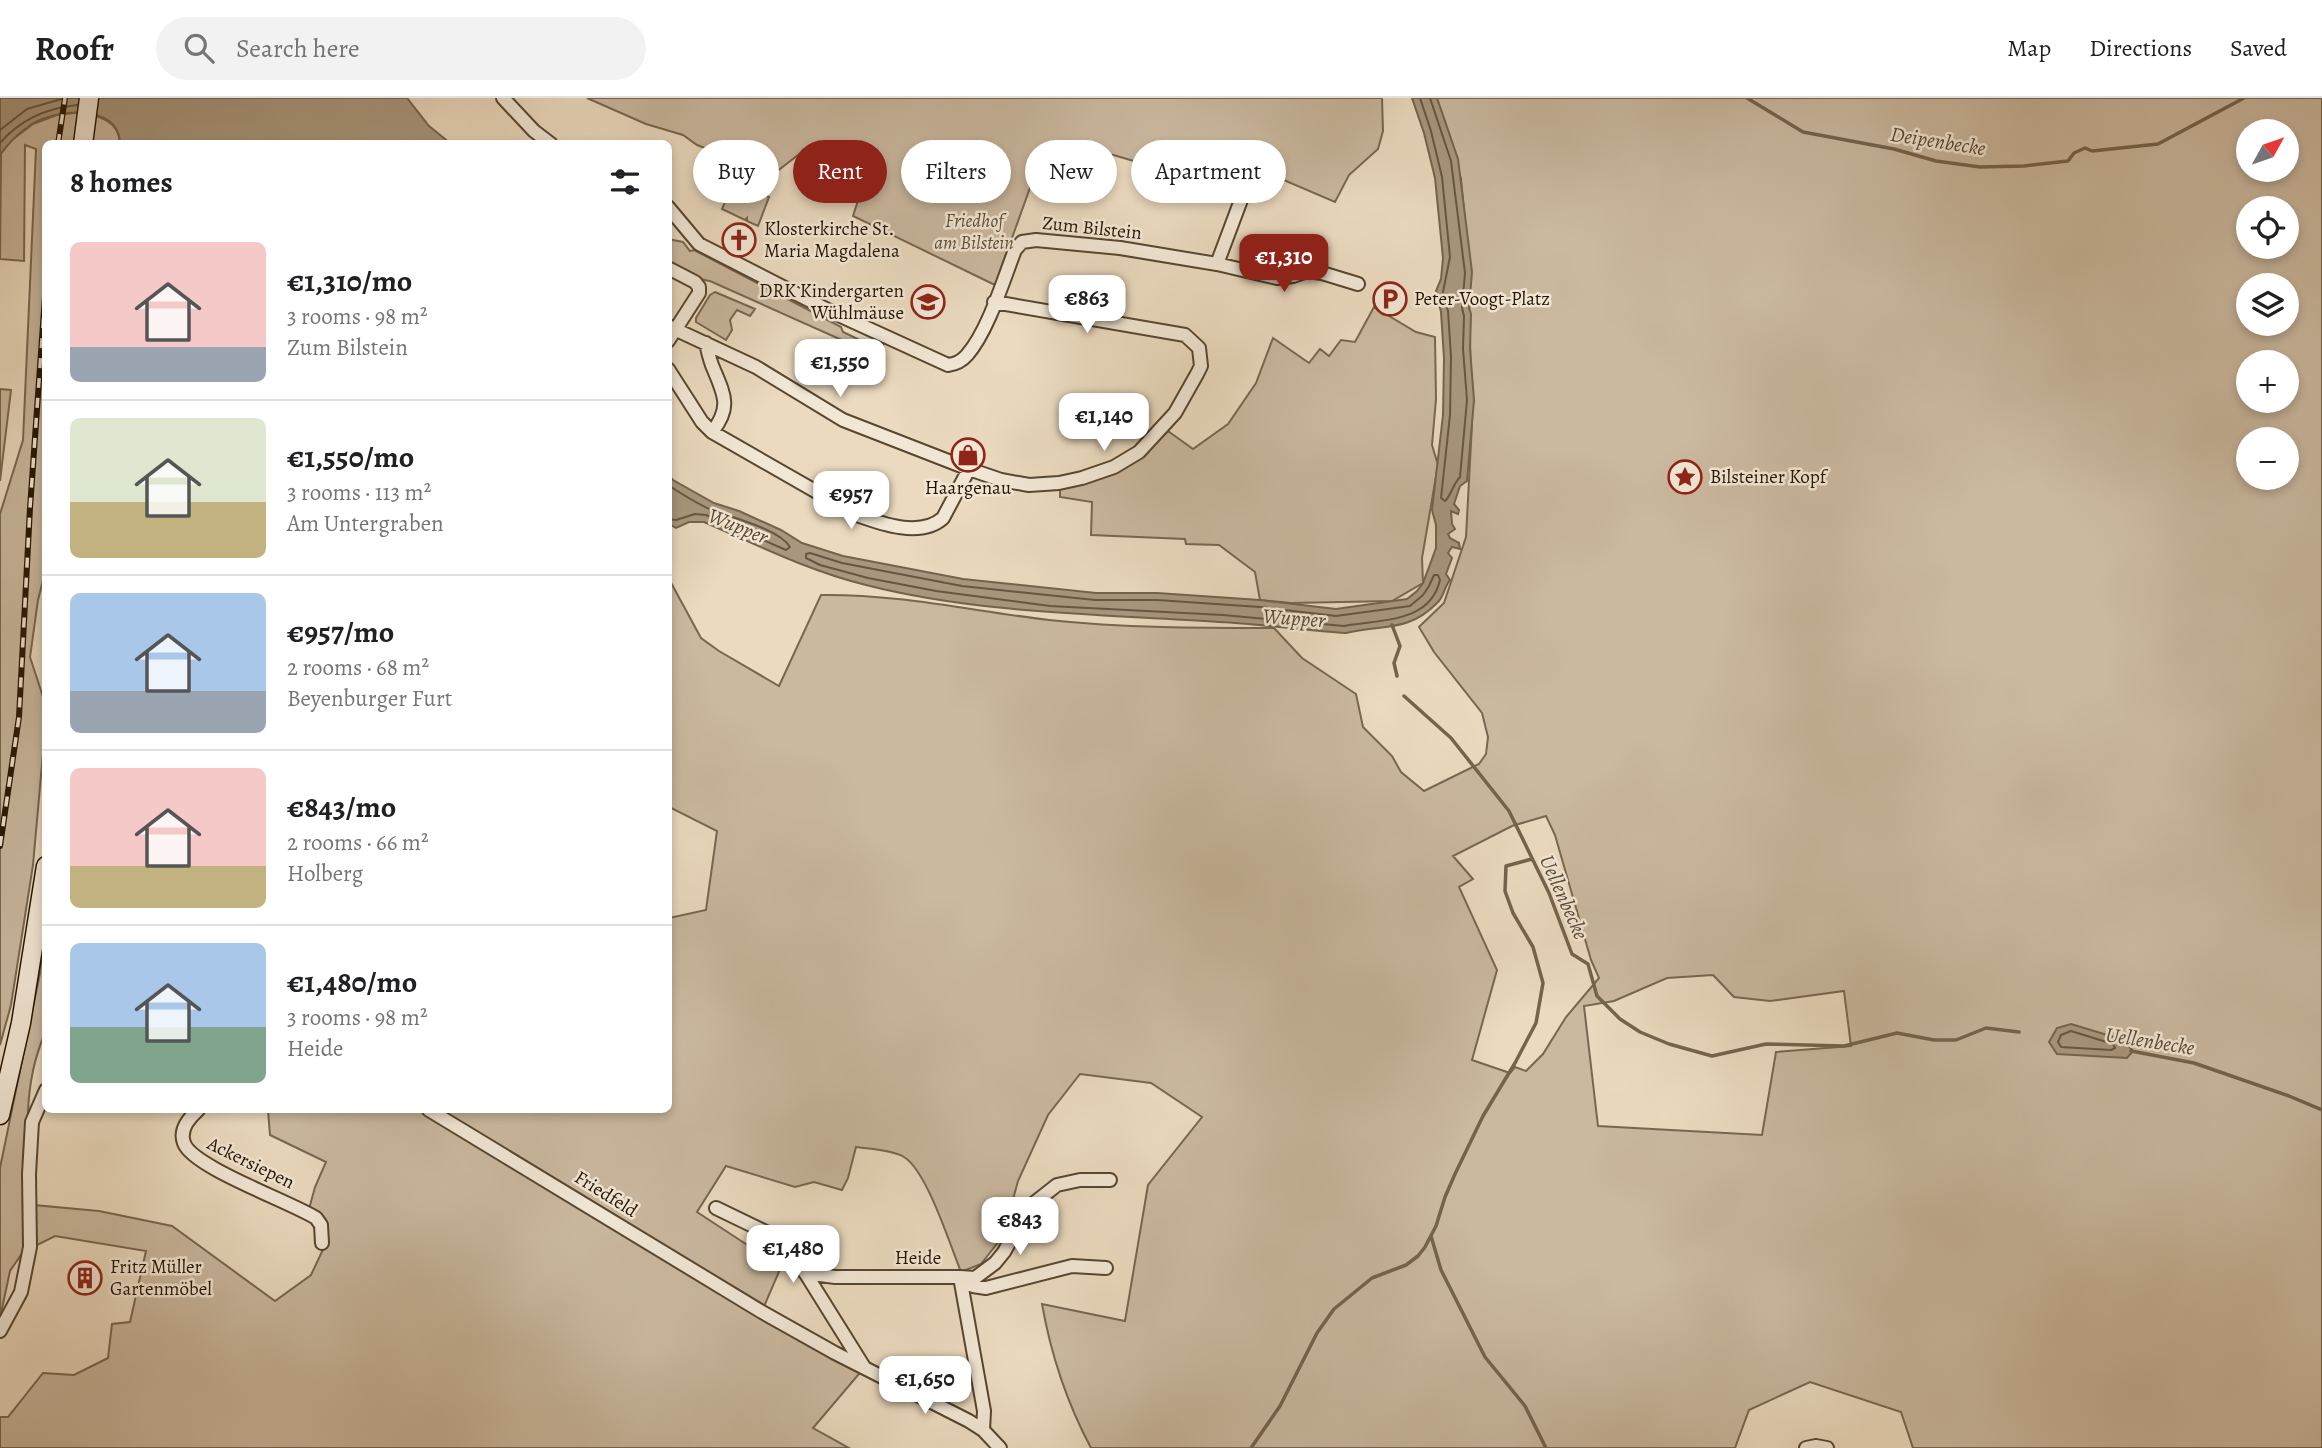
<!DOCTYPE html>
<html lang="en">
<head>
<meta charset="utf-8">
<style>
  :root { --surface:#fff; --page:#f2f2f2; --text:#202124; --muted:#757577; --line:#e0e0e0; --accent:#8f2418 }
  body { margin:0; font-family:Alegreya,serif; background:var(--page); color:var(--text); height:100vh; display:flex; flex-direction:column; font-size:26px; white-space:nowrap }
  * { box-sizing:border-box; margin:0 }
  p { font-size:23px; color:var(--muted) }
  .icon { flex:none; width:38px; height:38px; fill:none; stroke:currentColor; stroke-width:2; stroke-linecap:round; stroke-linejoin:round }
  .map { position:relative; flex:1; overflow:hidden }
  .details { position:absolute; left:42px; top:42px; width:630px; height:973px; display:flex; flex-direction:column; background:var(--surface); border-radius:10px; box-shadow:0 4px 10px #0003 }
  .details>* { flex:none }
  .banner { position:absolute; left:693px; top:42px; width:665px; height:63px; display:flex; gap:14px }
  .needle { width:46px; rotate:50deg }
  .controls { position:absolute; left:2236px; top:21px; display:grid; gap:14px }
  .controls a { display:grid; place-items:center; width:63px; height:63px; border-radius:50%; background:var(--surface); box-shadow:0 4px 10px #0003; font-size:35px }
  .price { position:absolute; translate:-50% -60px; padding:0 16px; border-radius:14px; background:#fff; color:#222; font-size:23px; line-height:46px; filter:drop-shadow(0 2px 4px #0008) }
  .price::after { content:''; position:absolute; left:50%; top:42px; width:21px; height:16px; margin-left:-10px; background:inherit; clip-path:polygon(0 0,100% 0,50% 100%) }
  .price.selected { background:var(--accent); color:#fff }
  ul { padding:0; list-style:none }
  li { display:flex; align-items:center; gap:21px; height:175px; padding:0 28px }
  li+li { border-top:2px solid var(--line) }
  li span { display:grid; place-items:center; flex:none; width:196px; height:140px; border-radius:10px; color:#555 }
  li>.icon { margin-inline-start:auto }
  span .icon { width:84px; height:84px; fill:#fffc; stroke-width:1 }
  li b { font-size:30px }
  h2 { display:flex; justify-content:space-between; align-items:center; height:84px; padding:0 28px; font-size:30px }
  .tag { padding:0 24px; border-radius:32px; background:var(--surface); box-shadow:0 4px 10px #0003; font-size:24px; line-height:63px }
  .tag.selected { background:var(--accent); color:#fff }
  header { display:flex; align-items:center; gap:42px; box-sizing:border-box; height:98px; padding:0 35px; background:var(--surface); border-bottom:2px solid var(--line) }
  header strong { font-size:33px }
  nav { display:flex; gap:38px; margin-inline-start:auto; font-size:24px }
  .search { width:490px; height:63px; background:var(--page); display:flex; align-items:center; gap:18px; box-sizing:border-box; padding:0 24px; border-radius:38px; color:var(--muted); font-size:26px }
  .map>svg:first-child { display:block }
  .green { fill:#cab89f; stroke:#786650; stroke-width:2; fill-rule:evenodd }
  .water { fill:#a8977e; stroke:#74634c; stroke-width:2 }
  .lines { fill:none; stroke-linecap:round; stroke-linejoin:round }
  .shore { stroke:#675640; stroke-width:2 }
  .stream { stroke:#74634c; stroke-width:3.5 }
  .minor-casing { stroke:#574630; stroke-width:16 }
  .secondary-casing { stroke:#261401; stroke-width:21 }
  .minor { stroke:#f2e7d5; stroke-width:12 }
  .secondary { stroke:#f2e7d5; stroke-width:18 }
  .rail-casing { stroke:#261401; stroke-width:6 }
  .rail { stroke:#f2e7d5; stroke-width:3.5; stroke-dasharray:10; stroke-linecap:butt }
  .labels { text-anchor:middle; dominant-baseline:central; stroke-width:5; stroke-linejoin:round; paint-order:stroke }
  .park-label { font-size:19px; font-style:italic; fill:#5f4d38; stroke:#f2e7d5 }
  .street-label { font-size:19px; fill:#261401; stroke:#f2e7d5 }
  .poi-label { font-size:19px; fill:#261401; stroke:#f2e7d5; text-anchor:start }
  .water-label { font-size:21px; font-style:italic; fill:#5a4833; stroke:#f2e7d5 }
</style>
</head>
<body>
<header>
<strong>Roofr</strong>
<div class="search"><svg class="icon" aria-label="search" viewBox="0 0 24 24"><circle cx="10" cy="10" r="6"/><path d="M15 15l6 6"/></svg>Search here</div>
<nav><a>Map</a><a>Directions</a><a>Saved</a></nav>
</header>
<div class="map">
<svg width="2322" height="1350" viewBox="0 0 2322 1350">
  <rect width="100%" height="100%" fill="#ebdabf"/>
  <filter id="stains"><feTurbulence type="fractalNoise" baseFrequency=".00286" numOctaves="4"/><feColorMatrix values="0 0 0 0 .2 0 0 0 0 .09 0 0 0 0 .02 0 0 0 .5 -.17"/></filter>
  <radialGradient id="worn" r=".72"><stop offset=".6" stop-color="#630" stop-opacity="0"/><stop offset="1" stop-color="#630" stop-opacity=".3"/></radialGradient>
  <path class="green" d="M587,0H1382L1383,33L1378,51L1349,77L1335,104L1258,71L1245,78L1189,58L1182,77L1103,54L1098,73L1059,67L1056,79L1035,76L995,187L853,118L864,84L802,54L767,81L739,63L697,47L683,37L646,26Z
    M1436,0H2322V1350H1913L1901,1314L1810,1284L1749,1312L1735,1350H1091C1067,1305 1051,1257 1042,1206L1125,1223L1148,1087L1202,1019L1151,985L1080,976L1048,1017L1018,1083L1003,1138L981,1166L961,1174C950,1147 927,1073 904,1059C893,1052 869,1051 856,1049L848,1080L842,1092L814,1084L795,1089L726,1068L697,1114L781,1169L762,1213L864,1270L813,1330L849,1350H0V1319H8L43,1275L74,1277L108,1260L112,1226L130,1224L146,1153L55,1138L23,1154L10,1173L0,1220V1070L40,875L45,833V935C20,993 28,1047 34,1107L99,1113L172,1128L275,1203L311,1177L327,1143L309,1111L315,1089L326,1064L270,1037L268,1012H668L669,820L706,812L717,733L669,709V481L701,540L719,553L779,588L821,497C898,496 973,513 1049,522C1124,530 1199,530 1274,530L1302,560L1356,596L1363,629L1392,658L1401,674L1424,693L1479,666L1486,656L1488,639L1482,615L1434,554L1419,529L1444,505L1466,439L1472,326L1468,156L1461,81ZM2249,33H2287V72H2249ZM2249,110H2287V149H2249ZM2249,187H2287V226H2249ZM2249,264H2287V303H2249ZM2249,341H2287V380H2249ZM1546,718L1555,737L1591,862L1599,880L1566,919L1543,956L1526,973L1515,969L1510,975L1472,962L1497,872L1459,789L1473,781L1453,758L1512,728ZM1713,877L1734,899L1770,903L1844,893L1851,948L1776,954L1762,1037L1598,1028L1584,908L1614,903L1667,880Z
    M82,14C101,19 119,23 120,45L46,46V471L38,502L30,559L45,605V633L33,767L11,907L0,947V416L23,342L36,51L25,47L24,163L0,161L1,55L12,42L33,26L57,17Z
    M733,85L769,99L758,128L747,123V120L745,122L722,111Z
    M668,141L683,144L690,153L694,152L841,229L843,234L876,250L881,245L883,247L879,253L864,252L710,183C701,182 674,172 670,163C667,157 669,147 668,141Z
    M715,194L755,211L750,218L737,212L730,222L732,232L726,242L696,224V220L710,197Z
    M1374,209L1416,234L1435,239L1436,301L1432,347L1438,367L1422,460L1423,485L1392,503L1291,505L1260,502L1255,474L1219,447L1186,446L1185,441L1091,437L1092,404L1060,399V391L1149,352L1168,333L1193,351L1228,326L1256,285L1273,240L1309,265L1320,251L1329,258L1341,242L1355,244Z
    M0,291L11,292L0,383Z"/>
  <path class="water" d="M0,0H407L429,28L450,45H120C119,5 56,11 32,26C20,34 8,45 0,57Z
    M1412,0H1437L1458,61L1472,174L1469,210L1471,216L1470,251L1474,302L1467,383L1460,388L1454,406L1459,412L1458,416L1451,413L1452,426L1455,431L1448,436L1450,440L1459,445L1460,451L1452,449L1448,455L1452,460L1446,476L1450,482C1444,489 1444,499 1437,505C1408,535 1381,526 1346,535C1303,532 1261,526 1219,524C1103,516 979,516 866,487C809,473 757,447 704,424H689L676,430L669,426V377L673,382L714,405L739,413L781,432L802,445L843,458L963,481L1096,495H1157L1260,502L1336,511L1407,501L1417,493L1423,485L1436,450V427L1432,412L1443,317L1444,260L1441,214L1436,193L1441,181L1443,160L1435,80L1424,35Z
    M2071,926L2124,942L2133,953L2127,960L2057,956L2049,944L2057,930Z"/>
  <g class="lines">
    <path class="shore" d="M1420,0L1431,33L1442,79L1450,159L1443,194L1448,213L1451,259L1450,317L1441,400L1445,403C1451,398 1453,386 1460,379L1467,302L1463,251L1464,218L1462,210L1465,175L1451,63L1430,0
      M0,32L27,11L65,0
      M0,45C20,22 47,10 77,7
      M668,387C682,396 697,406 712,412C733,420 779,431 790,449L786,452L706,417L695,416L676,422L668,421
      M810,455L842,465L962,488L1095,502H1157L1260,509L1336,518L1410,508L1423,497L1429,488L1434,477H1438L1440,482C1430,526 1379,521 1344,528L1223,517L1050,508L936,493L868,480L820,467L806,460V456Z
      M2071,933L2113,946L2115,950L2111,952L2061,949L2058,944L2061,937Z"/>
    <path class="stream" d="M1747,0L1803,34L1894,51L1936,63L1980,69L2024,68L2068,63L2074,55L2085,50L2092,53L2158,46L2244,0
      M1392,527L1400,548L1394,565L1397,578
      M1404,598L1451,640L1509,713L1549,795L1572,856L1588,866L1597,898L1620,921L1640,934L1669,946L1712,958L1766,946L1844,948L1897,935L1934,942H1956L1986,930L2019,934
      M2131,953L2194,965L2289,998L2322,1012
      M1431,1138L1441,1172L1485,1259L1525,1308L1546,1350
      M1251,1350L1280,1308L1317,1235L1334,1211L1372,1180L1406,1167L1418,1158L1425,1149L1436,1128L1445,1099L1455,1076L1483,1018L1515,965L1536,925L1543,885L1533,849L1513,815L1505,793L1506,768L1532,761"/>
    <defs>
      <path id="minor" d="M503,0L534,33L551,46
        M668,109L699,146L832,214L948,267C956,266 962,263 967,257C988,233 1003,183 1015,152L1022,144L1036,142L1120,150L1217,166L1277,180L1293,178L1307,173L1322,175L1358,186
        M1217,166L1250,78
        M668,170L695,184L699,189V195L668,243
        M668,228L756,269L843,322L969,371L1001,382L1029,387L1059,385L1082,380L1114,369L1139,354L1175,315L1197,276L1201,268L1199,250L1185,237L994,204
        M706,245C708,254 710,264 714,272C725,298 731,310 712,334
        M668,271L702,324L712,334L857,417C882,426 921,440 943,420L969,371
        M198,1012C189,1020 179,1032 184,1045C192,1069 291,1104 316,1120L321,1127L322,1145
        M429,1012L762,1214L835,1255L969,1323L983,1332L1000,1350
        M716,1110L778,1140L796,1160L864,1269
        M805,1175L835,1179H960L984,1313L983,1332
        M960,1179L975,1180L995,1165L1004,1154L1029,1109L1057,1087L1080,1082H1110
        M960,1180L973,1188L986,1190L1072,1168L1106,1170
        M0,1233L21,1194L30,1149L29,1076L32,1024L46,992
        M1806,1350L1816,1348L1827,1350"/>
      <path id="secondary" d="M83,46L89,0
        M0,1017L21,925L46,768"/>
    </defs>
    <use href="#minor" class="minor-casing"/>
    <use href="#secondary" class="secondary-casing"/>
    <use href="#minor" class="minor"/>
    <use href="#secondary" class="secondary"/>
    <defs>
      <path id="rail" d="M58,46L65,0
        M0,748L19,619L30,410L46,184"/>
    </defs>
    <use href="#rail" class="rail-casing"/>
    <use href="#rail" class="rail"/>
  </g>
  <defs>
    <symbol id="church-ring" viewBox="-11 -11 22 22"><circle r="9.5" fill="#f2e7d5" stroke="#8f2418" stroke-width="1.5"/><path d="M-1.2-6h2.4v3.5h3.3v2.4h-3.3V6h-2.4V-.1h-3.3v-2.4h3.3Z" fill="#8f2418"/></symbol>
    <symbol id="parking-ring" viewBox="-11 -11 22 22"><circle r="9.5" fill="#f2e7d5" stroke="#8f2418" stroke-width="1.5"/><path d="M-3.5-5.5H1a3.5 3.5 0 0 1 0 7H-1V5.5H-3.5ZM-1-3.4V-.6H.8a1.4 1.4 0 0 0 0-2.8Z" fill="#8f2418"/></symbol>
    <symbol id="school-ring" viewBox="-11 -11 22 22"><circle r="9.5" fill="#f2e7d5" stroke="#8f2418" stroke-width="1.5"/><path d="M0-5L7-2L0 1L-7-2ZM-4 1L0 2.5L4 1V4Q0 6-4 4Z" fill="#8f2418"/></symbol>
    <symbol id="shop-ring" viewBox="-11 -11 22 22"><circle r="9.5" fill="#f2e7d5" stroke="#8f2418" stroke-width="1.5"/><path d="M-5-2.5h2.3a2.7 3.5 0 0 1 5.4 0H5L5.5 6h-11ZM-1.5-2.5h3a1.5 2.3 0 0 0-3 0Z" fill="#8f2418"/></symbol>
    <symbol id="sight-ring" viewBox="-11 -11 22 22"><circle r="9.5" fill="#f2e7d5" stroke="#8f2418" stroke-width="1.5"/><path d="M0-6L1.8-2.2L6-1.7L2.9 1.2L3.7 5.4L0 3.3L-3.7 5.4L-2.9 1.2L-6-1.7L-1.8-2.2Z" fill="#8f2418"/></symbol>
    <symbol id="building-ring" viewBox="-11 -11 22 22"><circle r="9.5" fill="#f2e7d5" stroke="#8f2418" stroke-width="1.5"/><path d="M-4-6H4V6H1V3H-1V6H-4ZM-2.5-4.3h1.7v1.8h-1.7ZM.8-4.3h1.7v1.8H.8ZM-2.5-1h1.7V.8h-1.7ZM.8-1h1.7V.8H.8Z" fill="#8f2418"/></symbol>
  </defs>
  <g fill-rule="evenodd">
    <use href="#church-ring" x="720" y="123" width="38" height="38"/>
    <use href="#parking-ring" x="1371" y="182" width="38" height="38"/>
    <use href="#school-ring" x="909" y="185" width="38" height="38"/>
    <use href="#shop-ring" x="949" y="338" width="38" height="38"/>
    <use href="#sight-ring" x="1666" y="360" width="38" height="38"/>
    <use href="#building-ring" x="66" y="1161" width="38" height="38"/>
  </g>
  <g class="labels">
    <g class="park-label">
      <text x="974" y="123">Friedhof<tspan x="974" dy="22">am Bilstein</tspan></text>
    </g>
    <g class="street-label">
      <text transform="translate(1092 130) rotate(6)">Zum Bilstein</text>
      <text transform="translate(251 1065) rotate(26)">Ackersiepen</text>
      <text transform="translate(606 1096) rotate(32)">Friedfeld</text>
      <text x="918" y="1160">Heide</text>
    </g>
    <g class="poi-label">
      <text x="764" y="131">Klosterkirche St.<tspan x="764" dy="22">Maria Magdalena</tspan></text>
      <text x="904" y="193" text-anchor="end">DRK Kindergarten<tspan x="904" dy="22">Wühlmäuse</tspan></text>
      <text x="1414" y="201">Peter-Voogt-Platz</text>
      <text x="1710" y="379">Bilsteiner Kopf</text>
      <text x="968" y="390" text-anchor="middle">Haargenau</text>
      <text x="110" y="1169">Fritz Müller<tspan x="110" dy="22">Gartenmöbel</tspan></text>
    </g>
    <g class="water-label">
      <text transform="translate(1938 43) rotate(9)">Deipenbecke</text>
      <text transform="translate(738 428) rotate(22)">Wupper</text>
      <text transform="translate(1294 520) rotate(4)">Wupper</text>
      <text transform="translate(1564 799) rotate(66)">Uellenbecke</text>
      <text transform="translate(2150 943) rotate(9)">Uellenbecke</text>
    </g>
  </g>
  <rect width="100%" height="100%" filter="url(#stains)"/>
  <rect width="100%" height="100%" fill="url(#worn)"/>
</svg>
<div class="controls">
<a><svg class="needle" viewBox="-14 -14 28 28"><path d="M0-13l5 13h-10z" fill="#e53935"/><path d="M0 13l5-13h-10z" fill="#757577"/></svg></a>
<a><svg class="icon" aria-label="locate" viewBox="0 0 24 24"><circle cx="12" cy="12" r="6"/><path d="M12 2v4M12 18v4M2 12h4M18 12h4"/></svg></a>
<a><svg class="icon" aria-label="layers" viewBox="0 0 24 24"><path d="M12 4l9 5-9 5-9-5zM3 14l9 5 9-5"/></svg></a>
<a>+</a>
<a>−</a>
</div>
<b class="price selected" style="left:1284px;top:196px">€1,310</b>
<b class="price" style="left:1087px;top:237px">€863</b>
<b class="price" style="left:840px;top:301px">€1,550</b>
<b class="price" style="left:1104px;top:355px">€1,140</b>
<b class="price" style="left:851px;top:433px">€957</b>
<b class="price" style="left:1020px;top:1159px">€843</b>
<b class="price" style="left:793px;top:1187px">€1,480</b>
<b class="price" style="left:925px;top:1318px">€1,650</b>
<div class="banner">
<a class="tag">Buy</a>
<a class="tag selected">Rent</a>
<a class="tag">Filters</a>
<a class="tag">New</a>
<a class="tag">Apartment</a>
</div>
<section class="details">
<h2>8 homes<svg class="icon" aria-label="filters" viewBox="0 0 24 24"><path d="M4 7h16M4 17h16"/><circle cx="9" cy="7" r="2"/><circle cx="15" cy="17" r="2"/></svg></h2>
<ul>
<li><span style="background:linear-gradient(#f6c9c9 75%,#9aa5b1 0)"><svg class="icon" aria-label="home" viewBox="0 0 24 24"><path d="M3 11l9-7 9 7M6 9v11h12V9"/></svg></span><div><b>€1,310/mo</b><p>3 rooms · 98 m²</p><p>Zum Bilstein</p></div></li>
<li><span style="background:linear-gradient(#dfe7d0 60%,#c2b280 0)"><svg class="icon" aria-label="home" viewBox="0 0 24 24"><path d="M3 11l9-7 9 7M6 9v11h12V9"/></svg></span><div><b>€1,550/mo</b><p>3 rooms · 113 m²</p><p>Am Untergraben</p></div></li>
<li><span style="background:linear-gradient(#a9c7e8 70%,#9aa5b1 0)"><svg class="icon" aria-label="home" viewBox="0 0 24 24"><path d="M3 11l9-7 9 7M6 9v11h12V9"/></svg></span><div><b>€957/mo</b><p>2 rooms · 68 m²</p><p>Beyenburger Furt</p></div></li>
<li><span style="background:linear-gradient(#f6c9c9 70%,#c2b280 0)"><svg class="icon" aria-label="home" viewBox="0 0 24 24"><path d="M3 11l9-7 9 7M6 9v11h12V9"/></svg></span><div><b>€843/mo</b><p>2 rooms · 66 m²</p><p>Holberg</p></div></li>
<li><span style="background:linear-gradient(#a9c7e8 60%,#7fa58c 0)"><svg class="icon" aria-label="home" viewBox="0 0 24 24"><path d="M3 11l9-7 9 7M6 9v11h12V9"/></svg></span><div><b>€1,480/mo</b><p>3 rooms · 98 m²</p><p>Heide</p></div></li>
</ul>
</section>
</div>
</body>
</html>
